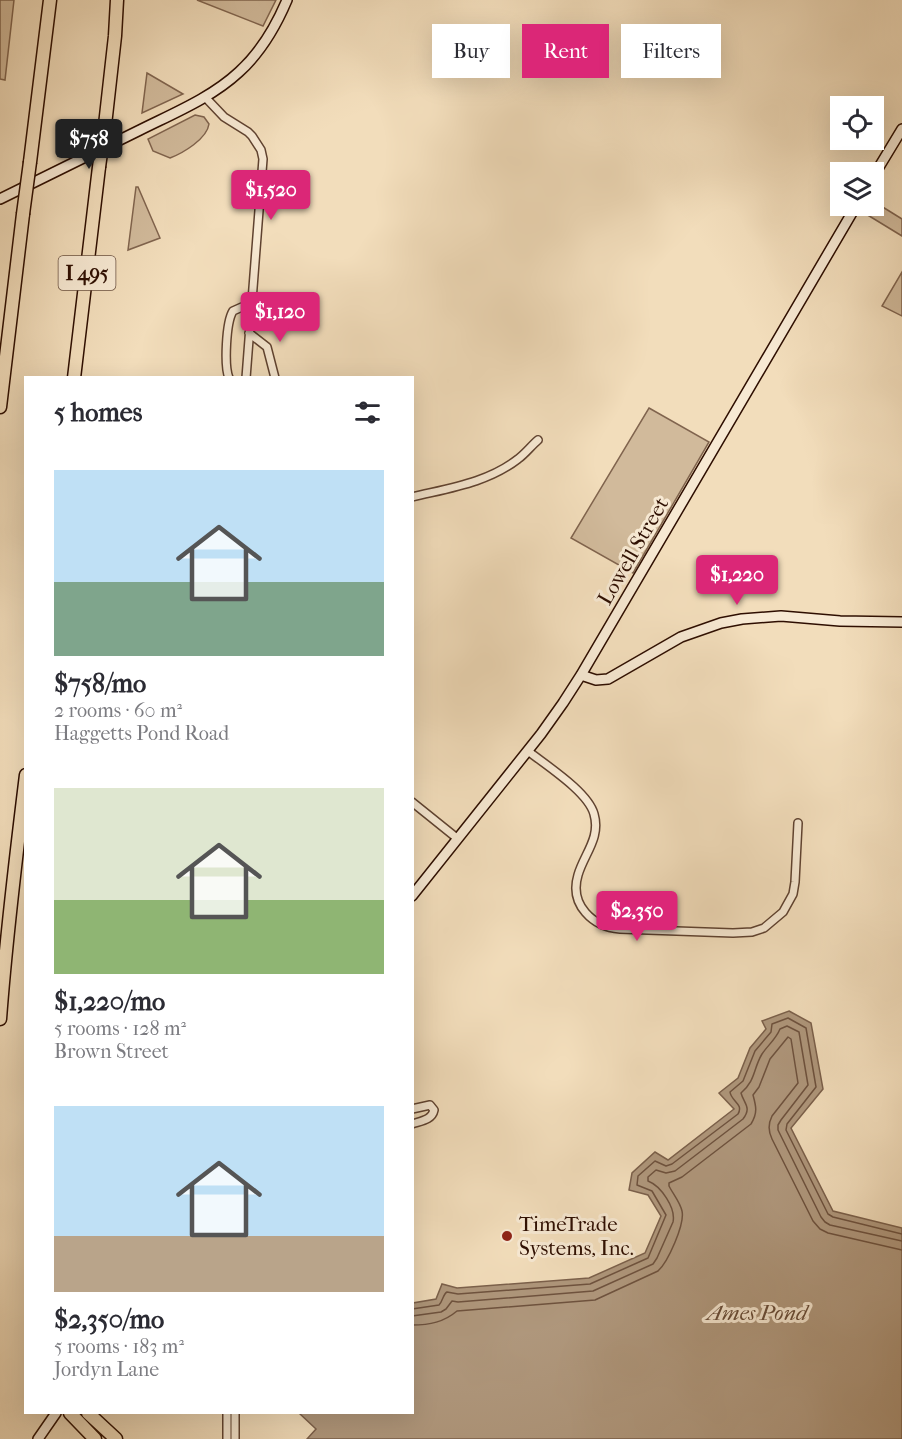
<!DOCTYPE html>
<html lang="en">
<head>
<meta charset="utf-8">
<style>
  :root { --surface:#fff; --page:#f2f2f3; --text:#2b2b33; --muted:#7c7c81; --accent:#db2777 }
  body { margin:0; font-family:"IM FELL French Canon",serif; background:var(--page); color:var(--text); height:100vh; display:flex; flex-direction:column; font-size:22px; white-space:nowrap }
  * { box-sizing:border-box; margin:0 }
  p { font-size:20px; color:var(--muted) }
  .icon { flex:none; width:33px; height:33px; fill:none; stroke:currentColor; stroke-width:2; stroke-linecap:round; stroke-linejoin:round }
  .map { position:relative; flex:1; overflow:hidden }
  .details { position:absolute; left:24px; top:376px; width:390px; height:1038px; display:flex; flex-direction:column; background:var(--surface); border-radius:0px; box-shadow:0 6px 24px #0002 }
  .details>* { flex:none }
  .top-card { position:absolute; left:432px; top:24px; width:380px; height:54px; display:flex; gap:12px }
  .tools { position:absolute; left:830px; top:96px; display:grid; gap:12px }
  .tools a { display:grid; place-items:center; width:54px; height:54px; border-radius:0px; background:var(--surface); box-shadow:0 6px 24px #0002; font-size:30px }
  .price { position:absolute; translate:-50% -51px; padding:0 14px; border-radius:6px; background:var(--accent); color:#fff; font-size:20px; line-height:39px; filter:drop-shadow(0 2px 3px #0008) }
  .price::after { content:''; position:absolute; left:50%; top:36px; width:18px; height:14px; margin-left:-9px; background:inherit; clip-path:polygon(0 0,100% 0,50% 100%) }
  .price.on { background:#222; color:#fff }
  ul { padding:0; list-style:none }
  li { display:grid; align-content:center; gap:12px; height:318px; padding:0 30px }
  li span { display:grid; place-items:center; height:186px; border-radius:0px; color:#555 }
  li>.icon { margin-inline-start:auto }
  span .icon { width:108px; height:108px; fill:#fffc; stroke-width:1 }
  li b { font-size:26px }
  h2 { display:flex; justify-content:space-between; align-items:center; height:72px; padding:0 30px; font-size:26px }
  .tag { padding:0 21px; border-radius:0px; background:var(--surface); box-shadow:0 6px 24px #0002; font-size:21px; line-height:54px }
  .tag.on { background:var(--accent); color:#fff }
  .map>svg:first-child { display:block }
  .green { fill:#d1ba9b; stroke:#80644e; stroke-width:1.5 }
  .water { fill:#af977c; stroke:#7b604b; stroke-width:1.5 }
  .lines { fill:none; stroke-linecap:round; stroke-linejoin:round }
  .shore { stroke:#6e523e; stroke-width:1.5 }
  .street-casing { stroke:#5f4230; stroke-width:10 }
  .secondary-casing { stroke:#2e0e01; stroke-width:12 }
  .highway-casing { stroke:#2e0e01; stroke-width:15 }
  .street { stroke:#f7e9d3; stroke-width:7 }
  .secondary { stroke:#f7e9d3; stroke-width:9 }
  .highway { stroke:#f2ddbb; stroke-width:12 }
  .highway-bridge-casing { stroke:#2e0e01; stroke-width:15; stroke-linecap:butt }
  .highway-bridge { stroke:#f2ddbb; stroke-width:12 }
  .poi-dot { fill:#8f2418; stroke:#f7e9d3; stroke-width:2 }
  .labels { text-anchor:middle; dominant-baseline:central; stroke-width:6; stroke-linejoin:round; paint-order:stroke }
  .shield { fill:#f7e9d3; stroke:#6a5040; stroke-width:1.5 }
  .shield-label { font-size:20px; font-weight:bold; fill:#2e0e01 }
  .street-label { font-size:21px; fill:#2e0e01; stroke:#f7e9d3 }
  .poi-label { font-size:21px; fill:#2e0e01; stroke:#f7e9d3; text-anchor:start }
  .water-label { font-size:22px; font-style:italic; fill:#684c38; stroke:#f7e9d3 }
</style>
</head>
<body>
<div class="map">
<svg width="902" height="1439" viewBox="0 0 902 1439">
  <rect width="100%" height="100%" fill="#f2ddbb"/>
  <filter id="stains"><feTurbulence type="fractalNoise" baseFrequency=".00333" numOctaves="4"/><feColorMatrix values="0 0 0 0 .2 0 0 0 0 .09 0 0 0 0 .02 0 0 0 .5 -.17"/></filter>
  <radialGradient id="worn" r=".72"><stop offset=".6" stop-color="#630" stop-opacity="0"/><stop offset="1" stop-color="#630" stop-opacity=".3"/></radialGradient>
  <path class="green" d="M0,0H14L5,80L0,79Z
    M197,0H276L263,26Z
    M147,73L183,94L142,113Z
    M195,115L204,117L209,124C207,139 183,153 170,158L153,151L148,139Z
    M136,187H138L160,238L128,250Z
    M873,201L902,219V236L866,214L862,213L859,215L864,206H873Z
    M902,272V316L882,306Z
    M649,408L709,442L633,573L571,538Z"/>
  <path class="water" d="M789,1011L811,1023L823,1089L791,1128L833,1211L902,1228V1439H307L316,1429L299,1413H412L413,1303L436,1299L442,1284L457,1288L589,1278L645,1253L661,1216L648,1195L629,1190L632,1173L655,1152L668,1160L734,1109L719,1093L738,1078L750,1048L766,1029L762,1021Z"/>
  <g class="lines">
    <path class="shore" d="M412,1309L439,1305C443,1301 443,1294 447,1292L458,1294L590,1284L648,1258L666,1215L652,1191L637,1185L638,1176L655,1161L666,1166L672,1164L738,1114C744,1104 731,1101 730,1092L743,1081L755,1051L771,1032L772,1024L788,1018L806,1028L816,1087L787,1124L786,1130L828,1214L833,1217L902,1234
      M412,1316L441,1312L446,1309L452,1301L458,1302L593,1291L653,1264L657,1258L673,1222C676,1208 661,1186 648,1181V1177L656,1170L666,1173L675,1171L743,1119C752,1107 744,1104 741,1093C756,1080 753,1069 762,1054C768,1045 776,1039 780,1029L787,1026L799,1032L808,1085L781,1120L778,1125V1130L821,1217L825,1222L830,1225L902,1241
      M412,1325C430,1325 444,1322 457,1311L595,1300L658,1271C668,1262 685,1224 682,1211C680,1202 673,1194 669,1186V1183L682,1177L751,1124C758,1113 756,1106 753,1095L759,1087L770,1059L788,1037L791,1039L798,1083L772,1116C768,1124 768,1131 772,1139L813,1221L820,1229L828,1233L902,1250"/>
    <defs>
      <path id="street" d="M205,97L224,117L248,132L252,136L261,150L263,159L246,378
        M249,333L267,347L275,378
        M229,378C224,366 226,322 233,311L242,307L251,306
        M412,497C449,488 487,483 518,459C525,454 531,446 538,440
        M528,751C547,766 588,792 594,814C601,838 584,854 578,875C569,905 593,927 620,929L733,933L752,932L764,928L783,912L793,894L795,882L798,823
        M412,802L458,839
        M412,1109L430,1105L434,1110C432,1120 421,1121 412,1124
        M227,1439V1413
        M235,1439V1413"/>
      <path id="secondary" d="M873,177L902,129
        M0,199C47,176 93,153 140,130C174,113 211,98 239,72C260,53 276,26 287,0
        M581,675L596,680L608,679L681,637L721,623L742,619L781,616L840,621L902,622
        M412,896L541,734L563,703L581,675L856,206
        M38,1439L56,1413"/>
      <path id="highway" d="M105,125L115,36L117,0
        M30,162L50,0
        M74,378L99,167
        M0,407L23,214
        M0,1019C6,937 16,856 26,775
        M70,1413L95,1439
        M88,1413L116,1439"/>
    </defs>
    <use href="#street" class="street-casing"/>
    <use href="#secondary" class="secondary-casing"/>
    <use href="#highway" class="highway-casing"/>
    <use href="#street" class="street"/>
    <use href="#secondary" class="secondary"/>
    <use href="#highway" class="highway"/>
    <defs>
      <path id="highway-bridge" d="M99,167L105,125
        M23,214L30,162"/>
    </defs>
    <use href="#highway-bridge" class="highway-bridge-casing"/>
    <use href="#highway-bridge" class="highway-bridge"/>
  </g>
  <circle class="poi-dot" cx="507" cy="1236" r="6"/>
  <g class="labels">
    <rect class="shield" x="58.5" y="256" width="57" height="34" rx="4.5"/>
    <g class="shield-label">
      <text x="87" y="273">I 495</text>
    </g>
    <g class="street-label">
      <text transform="translate(633 551) rotate(-60)">Lowell Street</text>
    </g>
    <g class="poi-label">
      <text x="519" y="1224">TimeTrade<tspan x="519" dy="24">Systems, Inc.</tspan></text>
    </g>
    <g class="water-label">
      <text x="757" y="1313">Ames Pond</text>
    </g>
  </g>
  <rect width="100%" height="100%" filter="url(#stains)"/>
  <rect width="100%" height="100%" fill="url(#worn)"/>
</svg>
<div class="tools">
<a><svg class="icon" aria-label="locate" viewBox="0 0 24 24"><circle cx="12" cy="12" r="6"/><path d="M12 2v4M12 18v4M2 12h4M18 12h4"/></svg></a>
<a><svg class="icon" aria-label="layers" viewBox="0 0 24 24"><path d="M12 4l9 5-9 5-9-5zM3 14l9 5 9-5"/></svg></a>
</div>
<b class="price on" style="left:89px;top:170px">$758</b>
<b class="price" style="left:271px;top:221px">$1,520</b>
<b class="price" style="left:280px;top:343px">$1,120</b>
<b class="price" style="left:737px;top:606px">$1,220</b>
<b class="price" style="left:637px;top:942px">$2,350</b>
<div class="top-card">
<a class="tag">Buy</a>
<a class="tag on">Rent</a>
<a class="tag">Filters</a>
</div>
<section class="details">
<h2>5 homes<svg class="icon" aria-label="filters" viewBox="0 0 24 24"><path d="M4 7h16M4 17h16"/><circle cx="9" cy="7" r="2"/><circle cx="15" cy="17" r="2"/></svg></h2>
<ul>
<li><span style="background:linear-gradient(#bfe0f5 60%,#7fa58c 0)"><svg class="icon" aria-label="home" viewBox="0 0 24 24"><path d="M3 11l9-7 9 7M6 9v11h12V9"/></svg></span><div><b>$758/mo</b><p>2 rooms · 60 m²</p><p>Haggetts Pond Road</p></div></li>
<li><span style="background:linear-gradient(#dfe7d0 60%,#8fb573 0)"><svg class="icon" aria-label="home" viewBox="0 0 24 24"><path d="M3 11l9-7 9 7M6 9v11h12V9"/></svg></span><div><b>$1,220/mo</b><p>5 rooms · 128 m²</p><p>Brown Street</p></div></li>
<li><span style="background:linear-gradient(#bfe0f5 70%,#b9a48a 0)"><svg class="icon" aria-label="home" viewBox="0 0 24 24"><path d="M3 11l9-7 9 7M6 9v11h12V9"/></svg></span><div><b>$2,350/mo</b><p>5 rooms · 183 m²</p><p>Jordyn Lane</p></div></li>
</ul>
</section>
</div>
</body>
</html>
